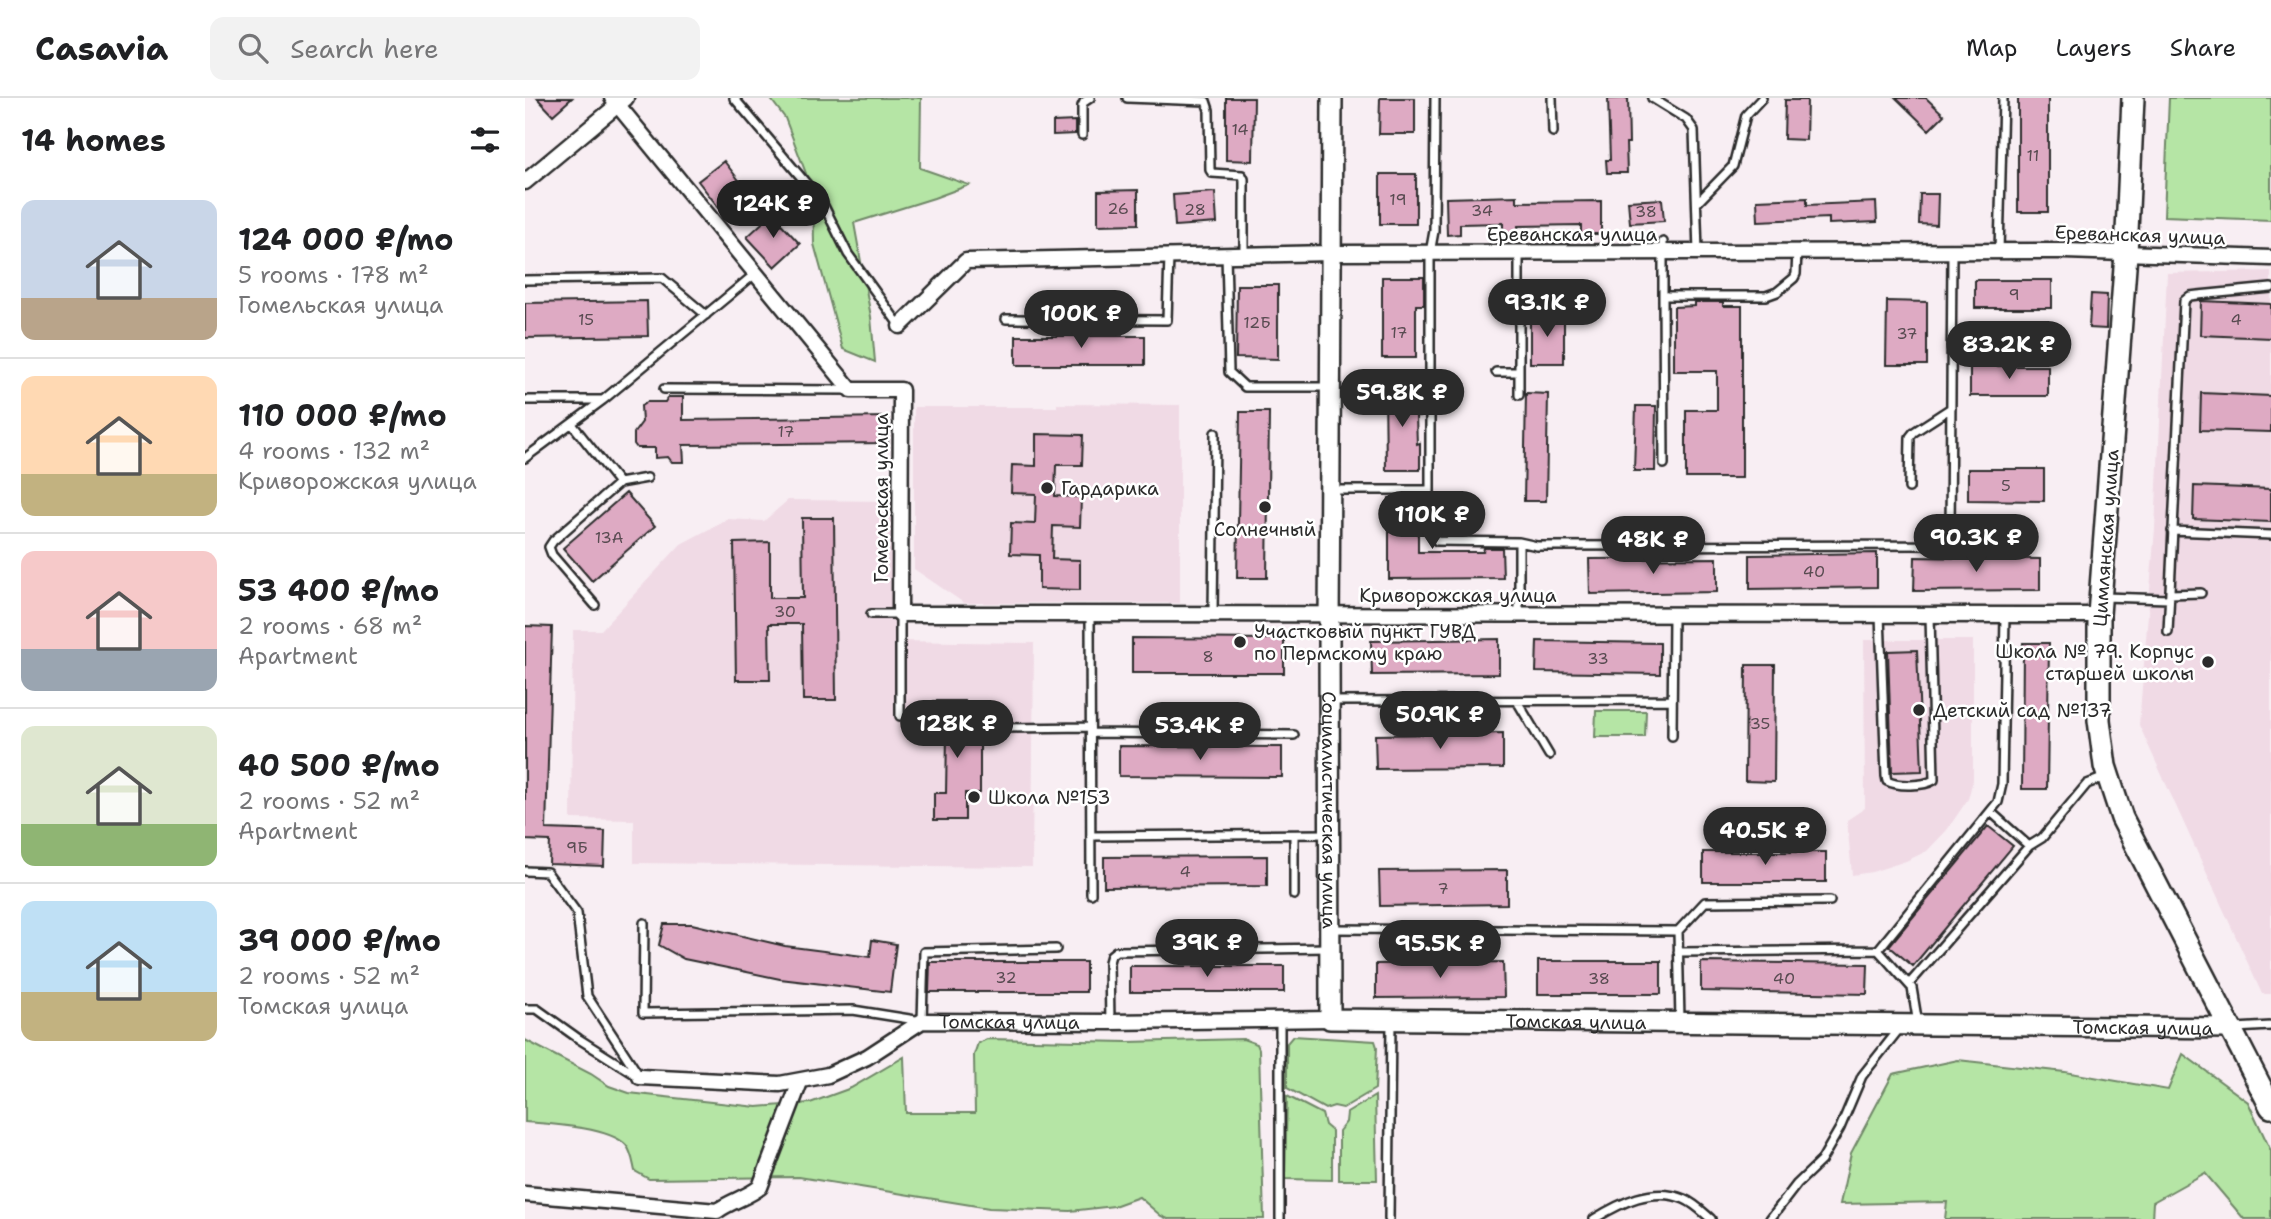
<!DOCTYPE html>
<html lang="en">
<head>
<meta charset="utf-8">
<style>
  :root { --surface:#fff; --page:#f2f2f2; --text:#202124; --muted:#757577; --line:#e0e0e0; --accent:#2b2b2b }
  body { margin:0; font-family:"Shantell Sans",sans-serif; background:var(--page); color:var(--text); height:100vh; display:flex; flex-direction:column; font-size:26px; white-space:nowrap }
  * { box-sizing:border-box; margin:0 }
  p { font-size:23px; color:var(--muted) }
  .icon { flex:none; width:38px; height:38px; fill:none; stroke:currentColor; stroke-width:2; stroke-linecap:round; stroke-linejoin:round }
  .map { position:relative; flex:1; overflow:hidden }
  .sheet { display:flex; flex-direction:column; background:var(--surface); width:525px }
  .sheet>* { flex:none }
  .price { position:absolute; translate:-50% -60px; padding:0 16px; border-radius:24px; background:var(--accent); color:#fff; font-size:23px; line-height:46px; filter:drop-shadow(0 2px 4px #0008) }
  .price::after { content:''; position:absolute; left:50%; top:42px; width:21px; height:16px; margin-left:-10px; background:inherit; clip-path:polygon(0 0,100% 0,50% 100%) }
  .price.current { background:#222; color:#fff }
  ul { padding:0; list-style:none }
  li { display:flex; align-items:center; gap:21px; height:175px; padding:0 21px }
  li+li { border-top:2px solid var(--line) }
  li span { display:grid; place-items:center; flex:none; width:196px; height:140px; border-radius:14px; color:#555 }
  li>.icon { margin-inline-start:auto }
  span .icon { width:84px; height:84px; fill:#fffc; stroke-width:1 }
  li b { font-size:30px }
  h2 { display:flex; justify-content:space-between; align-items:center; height:84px; padding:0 21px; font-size:30px }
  header { display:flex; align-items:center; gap:42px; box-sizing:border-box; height:98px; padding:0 35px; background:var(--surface); border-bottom:2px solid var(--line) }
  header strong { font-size:33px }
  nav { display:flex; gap:38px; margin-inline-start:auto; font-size:24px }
  .search { width:490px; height:63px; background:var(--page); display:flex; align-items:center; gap:18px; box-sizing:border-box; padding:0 24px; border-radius:14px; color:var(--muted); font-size:26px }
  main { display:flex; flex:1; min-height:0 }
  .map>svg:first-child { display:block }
  .built { fill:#f0dae5 }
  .green { fill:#b5e5a5; stroke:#708868; stroke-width:2 }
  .building { fill:#deaac3; stroke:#2b2b2b; stroke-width:2 }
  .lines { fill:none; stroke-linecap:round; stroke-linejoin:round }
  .lane-casing { stroke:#2b2b2b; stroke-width:12 }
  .street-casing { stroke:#2b2b2b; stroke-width:19 }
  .secondary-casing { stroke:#2b2b2b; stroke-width:24 }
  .primary-casing { stroke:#2b2b2b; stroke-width:26 }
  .lane { stroke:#fff; stroke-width:7 }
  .street { stroke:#fff; stroke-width:14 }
  .secondary { stroke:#fff; stroke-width:19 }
  .primary { stroke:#fff; stroke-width:21 }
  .poi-dot { fill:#2b2b2b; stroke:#fff; stroke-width:2.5 }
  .labels { text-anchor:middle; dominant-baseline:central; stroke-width:5; stroke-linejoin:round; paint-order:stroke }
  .number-label { font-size:16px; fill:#584b51 }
  .street-label { font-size:19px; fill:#2b2b2b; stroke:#fff }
  .poi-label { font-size:19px; fill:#2b2b2b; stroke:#fff; text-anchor:start }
</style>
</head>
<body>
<header>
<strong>Casavia</strong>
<div class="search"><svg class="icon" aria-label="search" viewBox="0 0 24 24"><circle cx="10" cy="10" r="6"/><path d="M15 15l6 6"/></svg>Search here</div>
<nav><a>Map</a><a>Layers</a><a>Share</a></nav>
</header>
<main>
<section class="sheet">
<h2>14 homes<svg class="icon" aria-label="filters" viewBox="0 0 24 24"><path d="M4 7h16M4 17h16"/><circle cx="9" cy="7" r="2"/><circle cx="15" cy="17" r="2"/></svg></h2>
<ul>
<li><span style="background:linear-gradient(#c9d6e8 70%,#b9a48a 0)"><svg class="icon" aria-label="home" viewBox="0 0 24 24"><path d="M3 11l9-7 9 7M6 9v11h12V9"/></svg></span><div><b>124 000 ₽/mo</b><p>5 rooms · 178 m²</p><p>Гомельская улица</p></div></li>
<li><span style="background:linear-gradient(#ffd9b3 70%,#c2b280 0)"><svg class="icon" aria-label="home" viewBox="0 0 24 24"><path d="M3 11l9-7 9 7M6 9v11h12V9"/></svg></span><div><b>110 000 ₽/mo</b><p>4 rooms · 132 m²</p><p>Криворожская улица</p></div></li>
<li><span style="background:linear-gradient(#f6c9c9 70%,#9aa5b1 0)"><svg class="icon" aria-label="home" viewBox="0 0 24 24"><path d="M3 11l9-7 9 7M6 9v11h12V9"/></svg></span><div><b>53 400 ₽/mo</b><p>2 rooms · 68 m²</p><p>Apartment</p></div></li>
<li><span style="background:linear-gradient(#dfe7d0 70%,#8fb573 0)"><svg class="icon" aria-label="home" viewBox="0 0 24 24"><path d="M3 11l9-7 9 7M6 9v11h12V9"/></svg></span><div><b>40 500 ₽/mo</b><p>2 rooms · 52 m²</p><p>Apartment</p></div></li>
<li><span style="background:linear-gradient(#bfe0f5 65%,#c2b280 0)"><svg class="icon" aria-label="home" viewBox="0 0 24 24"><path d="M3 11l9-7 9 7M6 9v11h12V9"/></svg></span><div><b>39 000 ₽/mo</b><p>2 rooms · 52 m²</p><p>Томская улица</p></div></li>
</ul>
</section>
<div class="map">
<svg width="1746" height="1121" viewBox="0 0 1746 1121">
  <rect width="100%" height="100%" fill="#f8eef3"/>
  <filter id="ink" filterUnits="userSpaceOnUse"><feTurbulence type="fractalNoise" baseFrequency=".0143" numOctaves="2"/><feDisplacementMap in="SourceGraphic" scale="14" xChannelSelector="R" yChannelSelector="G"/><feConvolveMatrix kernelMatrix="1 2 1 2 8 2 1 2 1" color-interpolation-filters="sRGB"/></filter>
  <g filter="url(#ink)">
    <path class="built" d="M1746,173V896H1737L1614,627L1630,430L1642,175Z
      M532,306L655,307V505H439L389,471V309H532Z
      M263,402L371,403L370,543L509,545L507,769L109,765V722L46,721L48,532H76L156,446L203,421L239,423Z
      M1339,542H1448V682L1443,701L1422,732L1402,753L1381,763L1347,774L1327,777L1322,722L1340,710Z"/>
    <path class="green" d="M245,0H396L395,70L444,87L409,100L329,125L346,219L350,264L318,251L289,146L288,94L260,20Z
      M1644,0H1746V122L1639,118Z
      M1071,613H1121L1120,639H1070Z
      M768,938L850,943L852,949L850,991L818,1010L809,1008L800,1011L762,990V945Z
      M462,941L603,944L718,941L732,946L734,951L739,1121H643L636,1118L614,1099L589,1108L545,1113L464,1110L274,1079L124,1081L110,1073C108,1065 107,1054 101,1047C84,1029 25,1026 0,1024V942L66,976L84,988L104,995L232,1009L285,1005L326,990L379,959L381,1015H450L449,957L453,945Z
      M1658,956L1723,1004L1746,1053V1121H1719L1680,1075L1628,1104L1627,1121H1420L1422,1104L1315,1106L1326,1055L1368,976L1433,962L1540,974L1643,992Z
      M762,998L797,1016L800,1027L807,1033V1082L760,1081Z
      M850,998L852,1082H814V1033L821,1024L822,1015Z"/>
    <path class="building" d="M12,0H47L28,17Z
      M701,0H729L728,63L701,62Z
      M855,0H890V36H854Z
      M1103,0L1104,45H1101L1102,75H1082L1081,62H1085L1083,1Z
      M1371,0H1401L1419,17L1404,32Z
      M1493,0H1523V114H1493Z
      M1260,2H1282L1281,42L1259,41Z
      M550,23V36L528,37V24Z
      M199,63L220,90L194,110L173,83Z
      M855,76H891V126H855Z
      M613,92V126L573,127V93Z
      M690,94L692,125L650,128L648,97Z
      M1395,96H1413L1412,127L1394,126Z
      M992,98V104L1076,103V136H1056V127L993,128V135H978V125L935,126V136L922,137L921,100Z
      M1282,100V107L1351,104L1352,124L1304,126V120L1233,123L1232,102Z
      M1137,101L1139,123L1105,125L1103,103Z
      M247,116L275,146L250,169L222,139Z
      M857,179H899V207H891V260H857Z
      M1450,182H1527V210H1450Z
      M712,187H753V261L711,260Z
      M1566,196L1582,197L1581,231L1564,230Z
      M122,203L123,238L0,240V205Z
      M1362,203L1402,204V267H1361Z
      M1676,203L1746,206V240L1675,237Z
      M1170,204H1198V208H1217V380H1161V312H1192V273H1149V209L1170,208Z
      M1005,217H1039V265H1005Z
      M491,238H620V267H491Z
      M1445,268H1523V298H1445Z
      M860,290H895V319H891L892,346L895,345V372H861Z
      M1001,295L1023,296L1021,403H999Z
      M1676,295L1746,298V334L1675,332Z
      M143,299H158V322L363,319V345L158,347L159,364H147L143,359L130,360V350H112L109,346V335L117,324L116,308L122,304H140Z
      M1111,308H1131L1130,373H1109Z
      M715,314H744L742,480H712Z
      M511,336L558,337L557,367H531L530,398L556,399L555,429L528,428L527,461L555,462V492L514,491V457L485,456L486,425L510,426L511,396L486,395L487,367L511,368Z
      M1443,371H1519V403L1443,402Z
      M1669,388L1746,391V424L1668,421Z
      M101,395L130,428L67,483L38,450Z
      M864,400H898V415H893V454H958L959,450H977L978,480L864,481Z
      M277,420H309L311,602H278L277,526H244L245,582H211L209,445L245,444V500H278Z
      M1352,455V489L1225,491V457Z
      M1390,459L1515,461V492L1389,493Z
      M1192,460V494L1065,496L1064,461Z
      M0,528L27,529L21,731L80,733L79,768L24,766L25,743L0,742Z
      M607,540L759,541V575H607Z
      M974,541V576L847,577L846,543Z
      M1012,543L1135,545V576L1011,574Z
      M1498,545H1524L1522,691H1497Z
      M1392,552L1397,673L1367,674L1363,553Z
      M1221,567H1250L1249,684L1220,683Z
      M409,603H440L439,633H455V695H440V722H409V695H421L422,637H409Z
      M978,635V670L851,671L850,637Z
      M594,648L757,649V679L594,678Z
      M1463,728L1488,748L1388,868L1364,848Z
      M1178,754H1301V784H1178Z
      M742,758V788L579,789V759Z
      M982,772V806L855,808L854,773Z
      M139,826H167L260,848L345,859L347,842L371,846L365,894L255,881L159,861L134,847Z
      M1013,863H1136V896H1013Z
      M405,864H561V894H404Z
      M978,864L979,899L851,900V866Z
      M1176,864L1343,866L1342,896L1176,893Z
      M605,868H759V894H605Z"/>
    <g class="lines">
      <defs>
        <path id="lane" d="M209,0L297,104L323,156L375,228
          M602,0L681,3L684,12L685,72L687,75L717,77L719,81V155
          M1027,0L1028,34
          M1127,0L1161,21L1169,32L1173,154
          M557,37V8L559,4L565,0
          M1172,105L1208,68L1221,17L1237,0
          M1474,153L1478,0
          M994,155V297
          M701,156L704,274L720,289H803
          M0,182L137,180L181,217
          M1138,198V144
          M481,221L642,222L644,158
          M971,274H994
          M139,291L326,292
          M0,302H77
          M47,326L94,385L28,443L24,449L27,457L70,507
          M0,360L78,302L231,175
          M1139,366L1138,198H1241L1252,194L1269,180L1271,176L1272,153
          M94,385L122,380
          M1384,390L1385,339L1389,334L1426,310
          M806,392H905V155L909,133L910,0
          M905,392C905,407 900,432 912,443L994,444V516
          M1647,433L1746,437
          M994,444L1012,448L1419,447L1424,443L1425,436L1427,154
          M1645,496L1676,495
          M1578,499L1644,501
          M346,516H375V618
          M688,516L690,335
          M565,517L566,796
          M1355,517L1361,678L1362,683C1373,689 1399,688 1409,682L1405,517
          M1643,534L1659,203L1665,198L1673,197L1746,190
          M804,603L1147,602
          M992,603L1024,657
          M474,630L565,629
          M566,635L769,637
          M1147,638L1148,517
          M566,738L803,736
          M1504,748L1517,740L1562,686L1580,679
          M0,773L22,774L52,815L62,898L115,979
          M769,797V737
          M119,825L118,915L328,912L397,923L399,854L531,851
          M807,831L1153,833
          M1353,852L1473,704L1477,686L1480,517
          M1153,854L1353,852L1387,890L1393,926
          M1385,885L1504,748L1466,714
          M0,911H12L54,941L111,977
          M1155,923L1153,833L1180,804L1305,803
          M585,924L584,864L586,857L591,853L804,850
          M1710,930L1746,928
          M755,1121V922
          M864,1121L866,922
          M1069,1121C1095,1105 1128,1088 1159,1101C1169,1105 1178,1114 1186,1121
          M1245,1121L1272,1086L1296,1063L1315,1030L1337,978L1375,930"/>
        <g id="street">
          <path d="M87,0L326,292H376L375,516L1574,517"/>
          <path d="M0,84L101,0"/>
          <path d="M375,228L441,163L806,155L1540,153L1746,160"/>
          <path id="s1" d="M115,979L255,986L303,977L342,959L397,923L585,924L805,921"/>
          <path d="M0,1096L192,1113C206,1103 225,1098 235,1089L275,984"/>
        </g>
        <g id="secondary">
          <path id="s2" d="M807,0L804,531L805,921L1706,930"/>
        </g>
        <path id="primary" d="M1608,0L1601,156L1574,517V622L1580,668L1597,720L1746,1009"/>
      </defs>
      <use href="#lane" class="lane-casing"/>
      <use href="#street" class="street-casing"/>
      <use href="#secondary" class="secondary-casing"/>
      <use href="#primary" class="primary-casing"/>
      <use href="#lane" class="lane"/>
      <use href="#street" class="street"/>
      <use href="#secondary" class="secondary"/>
      <use href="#primary" class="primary"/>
    </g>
  </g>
  <g class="poi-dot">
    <circle cx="522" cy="390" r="7"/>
    <circle cx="740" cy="409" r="7"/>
    <circle cx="715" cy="544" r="7"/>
    <circle cx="1683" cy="564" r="7"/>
    <circle cx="1394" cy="612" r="7"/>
    <circle cx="449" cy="699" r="7"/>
  </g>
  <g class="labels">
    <g class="number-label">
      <text x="715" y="31">14</text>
      <text x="1508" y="57">11</text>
      <text x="873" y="101">19</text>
      <text x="593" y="110">26</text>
      <text x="670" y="111">28</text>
      <text x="957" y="112">34</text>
      <text x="1121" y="113">38</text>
      <text x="1489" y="196">9</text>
      <text x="61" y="221">15</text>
      <text x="1711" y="221">4</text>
      <text x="732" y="224">12Б</text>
      <text x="874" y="234">17</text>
      <text x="1382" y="235">37</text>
      <text x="261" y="333">17</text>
      <text x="1481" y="387">5</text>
      <text x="84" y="439">13А</text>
      <text x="1289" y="473">40</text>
      <text x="260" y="513">30</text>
      <text x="683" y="558">8</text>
      <text x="1073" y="560">33</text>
      <text x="1235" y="625">35</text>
      <text x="52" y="749">9Б</text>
      <text x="660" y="773">4</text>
      <text x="918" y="790">7</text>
      <text x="481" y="879">32</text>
      <text x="1074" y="880">38</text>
      <text x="1259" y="880">40</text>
    </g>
    <g class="street-label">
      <text x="1047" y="136">Ереванская улица</text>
      <text transform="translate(1615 137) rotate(2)">Ереванская улица</text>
      <text transform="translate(356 400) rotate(-90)">Гомельская улица</text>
      <text transform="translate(1581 440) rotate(-86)">Цимлянская улица</text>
      <text x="933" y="497">Криворожская улица</text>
      <text stroke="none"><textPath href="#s2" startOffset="712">Социалистическая улица</textPath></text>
      <text stroke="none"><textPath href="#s2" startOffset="1167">Томская улица</textPath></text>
      <text stroke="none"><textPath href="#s1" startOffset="385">Томская улица</textPath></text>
      <text stroke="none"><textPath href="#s2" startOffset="1734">Томская улица</textPath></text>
    </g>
    <g class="poi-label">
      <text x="536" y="390">Гардарика</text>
      <text x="740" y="431" text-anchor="middle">Солнечный</text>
      <text x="729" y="533">Участковый пункт ГУВД<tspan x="729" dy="22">по Пермскому краю</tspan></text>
      <text x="1669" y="553" text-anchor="end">Школа № 79. Корпус<tspan x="1669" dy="22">старшей школы</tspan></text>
      <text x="1408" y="612">Детский сад №137</text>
      <text x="463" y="699">Школа №153</text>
    </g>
  </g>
</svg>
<b class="price current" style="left:248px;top:142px">124K ₽</b>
<b class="price" style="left:1022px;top:241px">93.1K ₽</b>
<b class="price" style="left:556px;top:252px">100K ₽</b>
<b class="price" style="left:1484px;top:283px">83.2K ₽</b>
<b class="price" style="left:877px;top:331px">59.8K ₽</b>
<b class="price" style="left:907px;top:453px">110K ₽</b>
<b class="price" style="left:1451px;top:476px">90.3K ₽</b>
<b class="price" style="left:1128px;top:478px">48K ₽</b>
<b class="price" style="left:915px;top:653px">50.9K ₽</b>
<b class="price" style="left:432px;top:662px">128K ₽</b>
<b class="price" style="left:675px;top:664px">53.4K ₽</b>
<b class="price" style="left:1240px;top:769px">40.5K ₽</b>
<b class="price" style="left:682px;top:881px">39K ₽</b>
<b class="price" style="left:915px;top:882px">95.5K ₽</b>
</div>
</main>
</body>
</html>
